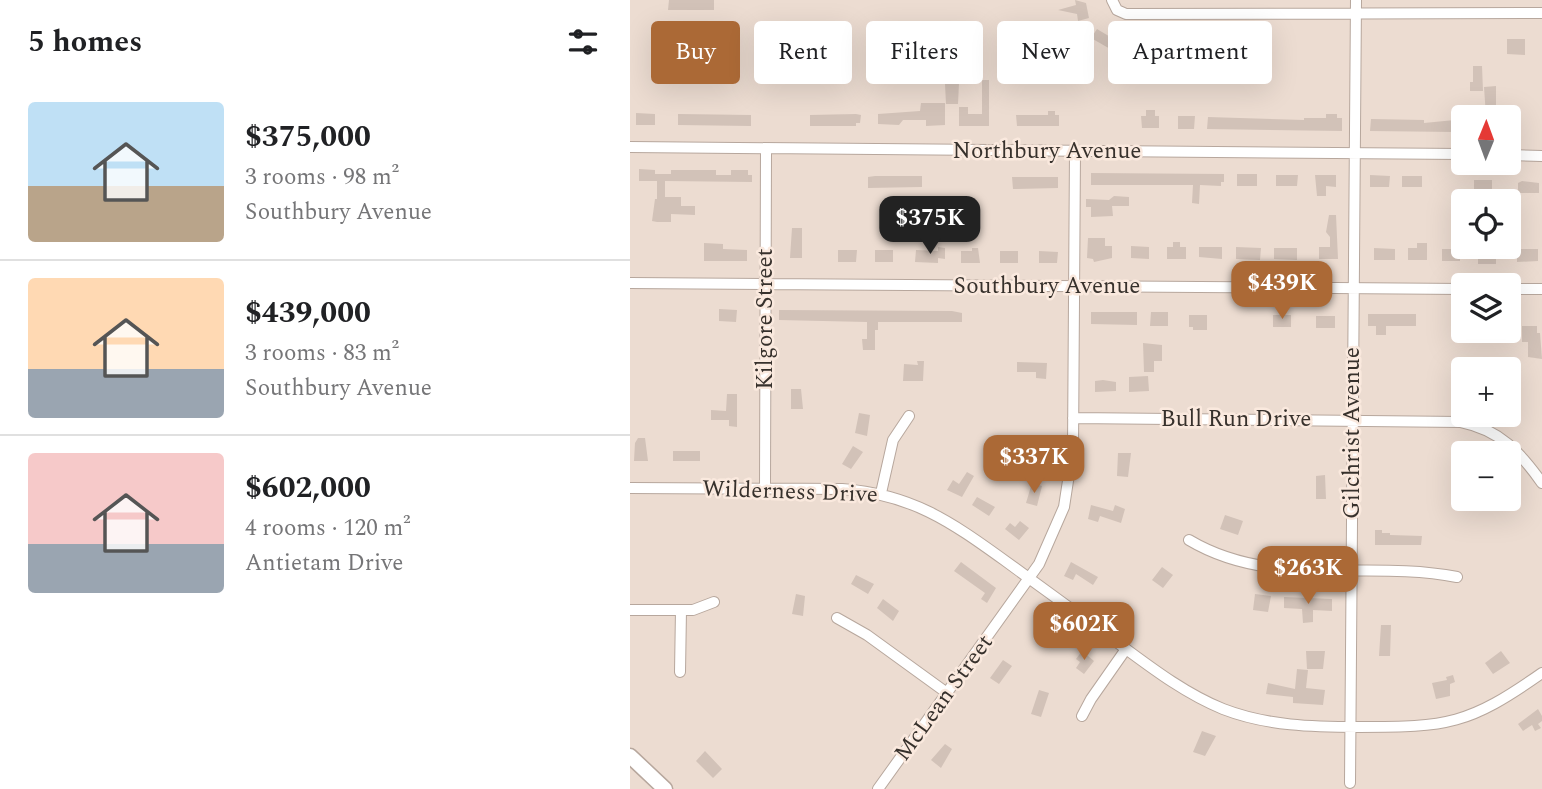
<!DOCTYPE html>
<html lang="en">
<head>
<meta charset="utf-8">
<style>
  :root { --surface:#fff; --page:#f2f2f2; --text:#202124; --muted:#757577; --line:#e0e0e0; --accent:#ab6936 }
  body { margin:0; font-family:Spectral,serif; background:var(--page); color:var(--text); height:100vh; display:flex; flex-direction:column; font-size:26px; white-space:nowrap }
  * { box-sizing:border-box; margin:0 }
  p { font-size:23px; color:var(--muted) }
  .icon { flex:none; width:38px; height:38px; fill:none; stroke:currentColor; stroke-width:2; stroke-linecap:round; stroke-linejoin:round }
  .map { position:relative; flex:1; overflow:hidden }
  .drawer { display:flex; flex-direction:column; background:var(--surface); width:630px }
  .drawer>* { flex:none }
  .hud { position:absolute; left:21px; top:21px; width:665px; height:63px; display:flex; gap:14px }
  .needle { width:46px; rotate:1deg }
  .controls { position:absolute; left:821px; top:105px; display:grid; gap:14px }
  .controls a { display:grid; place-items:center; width:70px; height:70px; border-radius:7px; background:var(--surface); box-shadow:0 7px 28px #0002; font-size:35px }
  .price { position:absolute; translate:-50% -60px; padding:0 16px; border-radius:14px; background:var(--accent); color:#fff; font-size:23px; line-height:46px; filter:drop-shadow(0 2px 4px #0008) }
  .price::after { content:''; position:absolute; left:50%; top:42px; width:21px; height:16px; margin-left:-10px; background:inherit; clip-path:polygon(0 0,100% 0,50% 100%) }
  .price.current { background:#222; color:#fff }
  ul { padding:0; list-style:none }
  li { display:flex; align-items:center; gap:21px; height:175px; padding:0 28px }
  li+li { border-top:2px solid var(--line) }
  li span { display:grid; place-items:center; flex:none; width:196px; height:140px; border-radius:7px; color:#555 }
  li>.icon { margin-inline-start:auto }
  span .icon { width:84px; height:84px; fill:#fffc; stroke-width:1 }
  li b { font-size:30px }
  h2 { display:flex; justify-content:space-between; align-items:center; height:84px; padding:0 28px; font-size:30px }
  .pill { padding:0 24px; border-radius:7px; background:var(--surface); box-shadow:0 7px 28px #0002; font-size:24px; line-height:63px }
  .pill.current { background:var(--accent); color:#fff }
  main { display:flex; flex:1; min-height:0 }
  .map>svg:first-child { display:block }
  .building { fill:#d2c2b8 }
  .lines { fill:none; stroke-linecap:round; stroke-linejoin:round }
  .minor-casing { stroke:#b7a79d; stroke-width:12 }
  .primary-casing { stroke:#b7a79d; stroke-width:17 }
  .minor { stroke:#fff; stroke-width:10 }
  .primary { stroke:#fff; stroke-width:14 }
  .labels { text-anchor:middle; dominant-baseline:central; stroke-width:5; stroke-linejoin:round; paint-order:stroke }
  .street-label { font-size:23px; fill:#37312c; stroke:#fae9de }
</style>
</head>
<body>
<main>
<section class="drawer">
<h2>5 homes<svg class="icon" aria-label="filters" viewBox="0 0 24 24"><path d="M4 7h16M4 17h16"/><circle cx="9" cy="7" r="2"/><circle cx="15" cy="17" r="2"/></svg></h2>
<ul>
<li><span style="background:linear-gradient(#bfe0f5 60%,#b9a48a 0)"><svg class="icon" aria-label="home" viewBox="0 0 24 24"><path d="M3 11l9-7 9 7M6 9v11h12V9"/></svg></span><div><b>$375,000</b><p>3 rooms · 98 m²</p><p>Southbury Avenue</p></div></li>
<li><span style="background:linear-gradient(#ffd9b3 65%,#9aa5b1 0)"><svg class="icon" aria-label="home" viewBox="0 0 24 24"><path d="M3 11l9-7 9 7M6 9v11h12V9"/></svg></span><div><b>$439,000</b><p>3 rooms · 83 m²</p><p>Southbury Avenue</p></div></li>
<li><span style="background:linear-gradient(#f6c9c9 65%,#9aa5b1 0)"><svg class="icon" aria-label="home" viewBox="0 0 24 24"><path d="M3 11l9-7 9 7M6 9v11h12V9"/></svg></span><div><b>$602,000</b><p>4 rooms · 120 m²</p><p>Antietam Drive</p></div></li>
</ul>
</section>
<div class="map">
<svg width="912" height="789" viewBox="0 0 912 789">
  <rect width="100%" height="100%" fill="#ecdcd1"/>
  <path class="building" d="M39,0H84V10H38Z
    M445,0L456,3L459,18L448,21L447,14L428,10L446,5Z
    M467,29L487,41L482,50L461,38Z
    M877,39H895V55L877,54Z
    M501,40H517L518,50H522L523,58H501Z
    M843,66H852L853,91H840V82H843Z
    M352,80H359V126H329V107H338V114H352Z
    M329,83L328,104H316L315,84Z
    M866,86V116H856L854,87Z
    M291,103H315V125L296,126V120H273L269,125L248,124V114L290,111Z
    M516,110H525V116H529V128H512L511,116H516Z
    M418,111H425V115H429V126H387L386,115H418Z
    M6,113L25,114V125H6Z
    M48,114L121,115V126L48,125Z
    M226,114L231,115L230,123H226V126H180V115Z
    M696,114H707V118H712V131L577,129L578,117L674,120V118H696Z
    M548,116H565L564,129H548Z
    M741,119L794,120V123L825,120V132L740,131Z
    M9,169L25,170V174H41V170H86V175H101V170H118V175H122V182L35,181V197H51V206H65V215L41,214V222H27L22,221L25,199H27V181H9Z
    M461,173L594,174V182H591V186L570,185L569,204L562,203L563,185H461Z
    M607,174H627V186H607Z
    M646,175H668L667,186H646Z
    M685,175H706V187L696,186V196H687Z
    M740,175L760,176L759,187H740Z
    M245,176H292V187L238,188V177Z
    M772,176H792V187H772Z
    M382,177H428V188L383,189Z
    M844,180H862V193H859V197H852V192H844Z
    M892,181L909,183V193H888V183Z
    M484,196L499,197V206H482L483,216L461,217V207H456V199L479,200Z
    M699,215H706L708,259H689V247H700V237L696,232Z
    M162,228H172V258H160Z
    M458,238H475V246H482V258L464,262L463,259L457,258Z
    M543,242H550V247H556V259H537V247H543Z
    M74,243L93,244V249L117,250V261H74Z
    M787,243H797V260H778V248H787Z
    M501,246L519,247V259L501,258Z
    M308,247L315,248V259L308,258V263L285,262L286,250L308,251Z
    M569,247H592V259L569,257Z
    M606,247L631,248L630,260L606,259Z
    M342,248H348L350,263H331V251H342Z
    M644,248H667V260L644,259Z
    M744,248L765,249V260H744Z
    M812,249H830V261H812Z
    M848,249H866V264H848Z
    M887,249H908V261L887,262Z
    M208,250H227L226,262H208Z
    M245,250H263V262H245Z
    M370,251H388V263H370Z
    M409,251L428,252L427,263H409Z
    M89,309L107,310L106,322L89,321Z
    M149,310L322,311L332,313V322H248V330H245V350H233L232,339H237V322L149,320Z
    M461,312H507V325L461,324Z
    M521,312H538V326H520Z
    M738,314H786V326H756V335H746V326H738Z
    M559,315H577V330H563V327H559Z
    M643,315H661V327H643Z
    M686,316H705V328H686Z
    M892,326H907V333H910L912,359L898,357V342H892Z
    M513,343L532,345V361H524V372H514Z
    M287,361H294L293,381H273L274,364L288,365Z
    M387,362L417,363L416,379L406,378V372H387Z
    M518,376L519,391L499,392V377Z
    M473,380L486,382V391L465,392V381Z
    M161,389H171L173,409H161Z
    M97,394H107V427L99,426V420H81V410L96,411Z
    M229,413L240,415L237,436L225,433Z
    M8,438H15L18,461H4L5,443Z
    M223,446L233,452L221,469L212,464Z
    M43,451H70V461H43Z
    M488,453H501L498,477L487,476Z
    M337,472L344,476L332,497L317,490L323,480L329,484Z
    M695,475L696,499H686V476Z
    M402,483L412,486L407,506L396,503Z
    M347,497L365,507L359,516L342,505Z
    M461,505L483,511L485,505L495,509L491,523L470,516L468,522L458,519Z
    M595,515L613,521L608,535L590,529Z
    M390,521L399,528L389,540L375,529L380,523L385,527Z
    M745,530H752V533H760V535L792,536L791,545H745Z
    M331,562L366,588L357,603L351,599L355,593L324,571Z
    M441,562L468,577L463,585L446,574L443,580L434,576Z
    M532,567L543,575L533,588L522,580Z
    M226,575L244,584L238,594L221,584Z
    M166,594L175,596L173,616L162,614Z
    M625,594L641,596L638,612L623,610Z
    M654,597L702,599V611L683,610V622L673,623L672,609L654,608Z
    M253,599L269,611L263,621L247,608Z
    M751,625H761L760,656H749Z
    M452,651L464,661L454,674L446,668L450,662L446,659Z
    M676,651H695L693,669H677Z
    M871,651L880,663L863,674L855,663Z
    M373,660L382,666L369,684L360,678Z
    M667,669L678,670L676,688L695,690L693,705L663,703V697L636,694L638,683L665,689Z
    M823,675L825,682L820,684V696L806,699L802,683L817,680L816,677Z
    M409,690L419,693L411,717L401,714Z
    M908,709L912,716V721L908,724L911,728L905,731L902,725L893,731L888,724Z
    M572,731L586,736L575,756L563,752Z
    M315,744L322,749L311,768L301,760Z
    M75,751L92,769L83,778L66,761Z"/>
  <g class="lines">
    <defs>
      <path id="minor" d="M482,0L487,10L496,14L912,13
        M0,147L833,154
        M878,155L912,156
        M0,283L833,289
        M878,289H912
        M443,418L831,422C870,430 890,452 912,483
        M0,488L212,489C281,494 320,521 374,560C408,585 443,610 477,635C514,662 551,692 593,709C637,726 683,727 729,727C818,727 838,725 912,673
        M135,489L136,149
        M251,493L263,440L279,416
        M559,540C643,590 737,559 827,577
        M0,610H63L84,602
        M207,618L237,635L317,693
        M50,672L51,610
        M452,716L461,699L496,649
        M720,783L726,0
        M248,789L409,564L434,507L443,448L445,151"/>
      <path id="primary" d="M0,756L35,789"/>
    </defs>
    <use href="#minor" class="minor-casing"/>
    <use href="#primary" class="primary-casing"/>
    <use href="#minor" class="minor"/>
    <use href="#primary" class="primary"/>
  </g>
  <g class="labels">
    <g class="street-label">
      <text x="417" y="151">Northbury Avenue</text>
      <text x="417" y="286">Southbury Avenue</text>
      <text transform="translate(135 319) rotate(-90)">Kilgore Street</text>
      <text x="606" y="419">Bull Run Drive</text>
      <text transform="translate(722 433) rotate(-90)">Gilchrist Avenue</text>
      <text transform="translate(160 492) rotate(2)">Wilderness Drive</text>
      <text transform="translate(314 698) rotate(-54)">McLean Street</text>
    </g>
  </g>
</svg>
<div class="controls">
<a><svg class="needle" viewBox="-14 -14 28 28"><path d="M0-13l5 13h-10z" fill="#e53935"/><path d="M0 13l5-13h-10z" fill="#757577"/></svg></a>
<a><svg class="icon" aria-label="locate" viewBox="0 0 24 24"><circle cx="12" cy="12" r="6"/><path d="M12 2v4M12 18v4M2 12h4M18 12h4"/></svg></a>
<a><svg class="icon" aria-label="layers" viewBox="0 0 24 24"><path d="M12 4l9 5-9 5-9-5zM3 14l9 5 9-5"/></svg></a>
<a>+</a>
<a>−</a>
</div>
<b class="price current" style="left:300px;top:256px">$375K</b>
<b class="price" style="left:652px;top:321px">$439K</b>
<b class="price" style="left:404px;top:495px">$337K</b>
<b class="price" style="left:678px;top:606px">$263K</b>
<b class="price" style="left:454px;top:662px">$602K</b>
<div class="hud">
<a class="pill current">Buy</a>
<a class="pill">Rent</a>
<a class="pill">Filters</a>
<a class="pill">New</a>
<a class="pill">Apartment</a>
</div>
</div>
</main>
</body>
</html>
